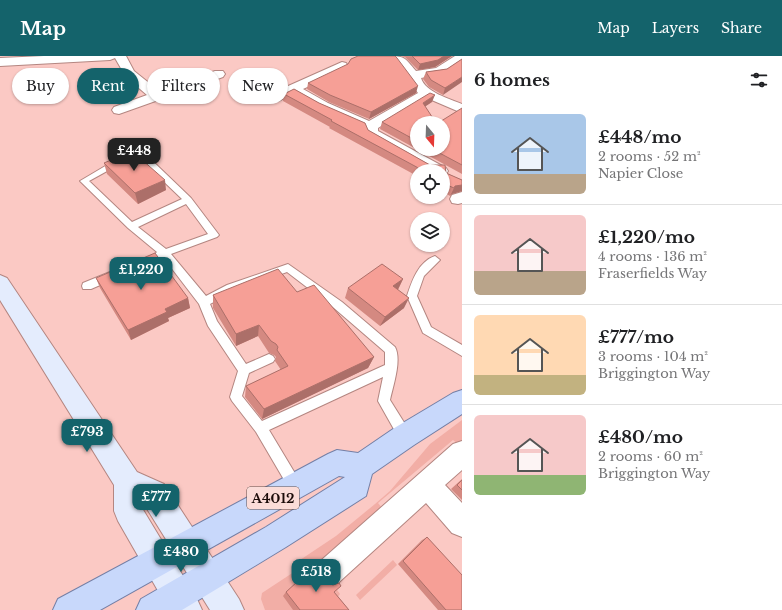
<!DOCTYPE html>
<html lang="en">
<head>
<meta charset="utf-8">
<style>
  :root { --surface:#fff; --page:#f6f6f6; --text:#202124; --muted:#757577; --line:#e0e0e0; --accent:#14636b }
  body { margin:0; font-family:"Libre Baskerville",serif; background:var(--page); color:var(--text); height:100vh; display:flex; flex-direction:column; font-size:15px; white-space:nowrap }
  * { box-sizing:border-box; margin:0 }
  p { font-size:13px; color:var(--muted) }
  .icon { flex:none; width:22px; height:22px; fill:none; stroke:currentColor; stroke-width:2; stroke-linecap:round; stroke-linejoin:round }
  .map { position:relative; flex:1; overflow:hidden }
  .panel { display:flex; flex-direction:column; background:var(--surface); width:320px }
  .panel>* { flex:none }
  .banner { position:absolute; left:12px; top:12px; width:380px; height:36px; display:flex; gap:8px }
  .needle { width:26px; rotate:161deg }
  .controls { position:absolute; left:410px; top:60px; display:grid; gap:8px }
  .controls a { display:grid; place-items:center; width:40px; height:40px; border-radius:50%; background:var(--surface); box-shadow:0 1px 3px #0004; font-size:20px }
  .price { position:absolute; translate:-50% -34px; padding:0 9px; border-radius:8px; background:var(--accent); color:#fff; font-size:13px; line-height:26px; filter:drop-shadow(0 1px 2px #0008) }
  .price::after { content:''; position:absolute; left:50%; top:24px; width:12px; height:9px; margin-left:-6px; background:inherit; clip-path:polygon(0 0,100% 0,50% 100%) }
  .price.selected { background:#222; color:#fff }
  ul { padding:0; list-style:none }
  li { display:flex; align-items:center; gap:12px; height:100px; padding:0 12px }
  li+li { border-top:1px solid var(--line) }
  li span { display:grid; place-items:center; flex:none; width:112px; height:80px; border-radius:6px; color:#555 }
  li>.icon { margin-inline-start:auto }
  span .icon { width:48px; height:48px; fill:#fffc; stroke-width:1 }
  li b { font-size:17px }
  h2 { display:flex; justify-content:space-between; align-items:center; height:48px; padding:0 12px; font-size:17px }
  .tag { padding:0 14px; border-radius:18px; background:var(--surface); box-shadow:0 1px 3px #0004; font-size:14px; line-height:36px }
  .tag.selected { background:var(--accent); color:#fff }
  header { display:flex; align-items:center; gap:24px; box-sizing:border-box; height:56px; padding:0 20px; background:var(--accent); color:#fff }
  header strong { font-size:19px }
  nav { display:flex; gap:22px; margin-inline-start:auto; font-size:14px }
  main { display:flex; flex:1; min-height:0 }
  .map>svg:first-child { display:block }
  .green { fill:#f2aea6 }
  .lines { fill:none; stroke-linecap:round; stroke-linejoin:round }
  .lane-casing { stroke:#b48681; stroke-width:2 }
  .street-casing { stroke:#b48681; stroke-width:2 }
  .secondary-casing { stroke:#b48681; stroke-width:2 }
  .primary-casing { stroke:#747fa5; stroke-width:2 }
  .lane { fill:#fff; fill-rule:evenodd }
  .street { fill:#fff; fill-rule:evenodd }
  .secondary { fill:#e4ecfd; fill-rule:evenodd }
  .primary { fill:#c8d8fb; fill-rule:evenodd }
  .wall { fill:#d48981 }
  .shaded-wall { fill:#ac6f69 }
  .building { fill:#f69f96; stroke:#ac6f69 }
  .labels { text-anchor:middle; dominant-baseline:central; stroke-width:3; stroke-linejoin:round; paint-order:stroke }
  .shield { fill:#fbdcd8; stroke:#5e4a47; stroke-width:1 }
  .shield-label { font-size:13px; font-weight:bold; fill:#1b0b09 }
</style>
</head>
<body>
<header>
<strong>Map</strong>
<nav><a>Map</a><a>Layers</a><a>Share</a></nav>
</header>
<main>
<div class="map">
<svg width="462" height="554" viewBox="0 0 462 554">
  <rect width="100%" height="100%" fill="#fbc9c4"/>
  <path class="green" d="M462,364V386L459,389L453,384L378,447L383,453L318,508L340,538L333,547L293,554H265L261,543L262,537L300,512L297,506L336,480L375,448L390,435L430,388Z
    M393,504L397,509L360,544L356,539Z"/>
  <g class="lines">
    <defs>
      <path id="lane" d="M134,93H140L191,142L219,179L217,181L171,198L206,240L227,229L288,208L342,246L395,291C402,304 393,330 390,344L410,376L411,380L410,384L405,386L400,384L378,345L383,321L269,374L302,429L300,434L295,436L290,434L256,376L232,345L230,341L238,315L208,270L199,248L163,201H156L154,199L157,196L128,172L80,125ZM136,99L182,143L132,166L89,125ZM186,148L208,178L166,193L138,171ZM287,216L334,252L385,296V309L262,365L242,340L249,317L273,306L275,303L273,300L269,298L246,308L217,265L210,248L235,235Z
        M435,200L440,204L424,220L417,240L431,271L462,289V300L423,277L407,240C412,225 418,206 435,200Z
        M110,216L114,217L115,220L114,223L91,233H83L82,230L83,227Z"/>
      <path id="street" d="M44,0H126L134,15L159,35L215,15H223L225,18L223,21L119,58L114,57L112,54L114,51L147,39L126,21L115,2L110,4L0,10V2Z
        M386,0C405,0 404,1 416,15L436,12L455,0H462V6L444,18L421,22C425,36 450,43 462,48V57L427,42L378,72V75L446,112L448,115L446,118L443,119V115H428L367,80L364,73L318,53L293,38L278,45H268L266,42L268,39L342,6L346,7L348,10L346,13L303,33L328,47L369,65L418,37L396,7Z
        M462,136V147L458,148L452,147L450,143L452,139Z
        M462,385V414L445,429L462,447V481L452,477L426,447L337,528L327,532L317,528L313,518L317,508L453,388Z"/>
      <path id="secondary" d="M0,219L7,222L137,416L164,428L239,543L244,554H210L144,448L142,447V452L197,543L202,554H169L118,465L114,455V429L0,244Z"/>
      <path id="primary" d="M462,334V358L414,389L372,418L366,440L286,491L182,554H136L141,543L266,471L345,421L339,420L100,554H53L58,543L328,398L337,394L358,397L396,371L453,337Z"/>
    </defs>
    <use href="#lane" class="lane-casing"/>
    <use href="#street" class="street-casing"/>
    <use href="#secondary" class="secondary-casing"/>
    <use href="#primary" class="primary-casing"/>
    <use href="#lane" class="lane"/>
    <use href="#street" class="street"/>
    <use href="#secondary" class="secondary"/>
    <use href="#primary" class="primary"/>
  </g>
  <path class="wall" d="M401,0H452L435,11L418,14L405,1Z
    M462,3L443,39L429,31L423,23L426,16L447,13Z
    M308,27L416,37L369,63L329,46L307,33Z
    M294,33L319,47L365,67L368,74L430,109H445L446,117L462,124V135L452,138L450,140L444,136L445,135L443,134V115H417V120L329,72L330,71L283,45L284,38Z
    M432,46L425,50L417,67V93H443L462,52V118L380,73L382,66Z
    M104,107L166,134L138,148L107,118Z
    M96,222L188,242L190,252L168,262L169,265L131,284L100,232Z
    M403,223L398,234L404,252L380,270L345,242L348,232Z
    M297,236L374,301L368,312L262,363L245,341L246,330L281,314L275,305L276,301L274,299L269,297L258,280L236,290L213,252V239Z
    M462,423V444L451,433Z
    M427,481L462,554H438L398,508L422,484Z
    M317,514L321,524L334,536L349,554H293L283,540L286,536Z"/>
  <path class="shaded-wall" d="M444,0H452L435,11L418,14L420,8Z
    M462,21V26L443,39L445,32Z
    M418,30L416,37L369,63L371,56Z
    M435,39L432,46L420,54L423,47Z
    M165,124L166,134L138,148L135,137Z
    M462,129V135L452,138L450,140L455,130Z
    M403,223L398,233L389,240L393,230Z
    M188,242L190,252L168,262L169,265L131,284L128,274L165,253Z
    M409,242L404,252L380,270L385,261Z
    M259,269L258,280L236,290V278Z
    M374,301L368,312L262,363L264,353Z"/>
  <path class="building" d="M358,0H395L397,2L418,30L371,56L330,39L308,27L348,8L351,3Z
    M412,0H444L438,4L420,8Z
    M462,3V21L445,32L431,24L426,16L447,13Z
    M294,33L319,47L365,67L368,74L430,109H445L446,117L462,124V129L455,130L454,132L447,129L449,128L443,125V115H424L331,65L332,64L284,38Z
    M430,37L435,39L423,47L436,67H417V85L382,66Z
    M462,52V109L432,93H443V67H438Z
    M132,95L165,124L135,137L104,107Z
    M155,197L188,242L165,253L167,256L128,274L96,222Z
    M382,208L403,223L393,230L409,242L385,261L348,232Z
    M278,213L297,236L314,229L374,301L264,353L246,330L288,310L277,294L278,291L276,288L271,285L259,269L236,278L213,239Z
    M462,424V434L457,429Z
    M427,481L462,519V554H446L403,505Z
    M320,505L317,514L321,524L333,529L339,527L341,530L334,536L349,554H300L286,536Z"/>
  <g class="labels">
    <rect class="shield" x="247" y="431" width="52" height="22" rx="3"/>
    <g class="shield-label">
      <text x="273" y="442">A4012</text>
    </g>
  </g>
</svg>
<div class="controls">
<a><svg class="needle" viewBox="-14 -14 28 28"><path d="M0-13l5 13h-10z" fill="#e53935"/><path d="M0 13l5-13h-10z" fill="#757577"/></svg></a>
<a><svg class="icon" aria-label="locate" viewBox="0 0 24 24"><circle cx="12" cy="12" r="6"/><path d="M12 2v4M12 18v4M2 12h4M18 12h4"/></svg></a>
<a><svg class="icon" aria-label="layers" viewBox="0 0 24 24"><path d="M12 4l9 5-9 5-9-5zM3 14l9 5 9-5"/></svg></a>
</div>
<b class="price selected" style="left:134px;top:116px">£448</b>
<b class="price" style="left:141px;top:235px">£1,220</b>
<b class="price" style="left:87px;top:397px">£793</b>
<b class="price" style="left:156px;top:462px">£777</b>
<b class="price" style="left:181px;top:517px">£480</b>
<b class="price" style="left:316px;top:537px">£518</b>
<div class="banner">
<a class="tag">Buy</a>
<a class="tag selected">Rent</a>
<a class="tag">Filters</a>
<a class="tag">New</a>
</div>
</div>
<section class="panel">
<h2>6 homes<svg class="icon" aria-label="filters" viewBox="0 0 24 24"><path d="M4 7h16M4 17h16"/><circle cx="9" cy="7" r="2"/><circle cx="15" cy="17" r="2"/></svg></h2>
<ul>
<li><span style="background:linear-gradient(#a9c7e8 75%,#b9a48a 0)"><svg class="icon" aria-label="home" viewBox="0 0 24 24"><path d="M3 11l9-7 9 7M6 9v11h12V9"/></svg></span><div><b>£448/mo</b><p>2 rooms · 52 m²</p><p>Napier Close</p></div></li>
<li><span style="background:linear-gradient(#f6c9c9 70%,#b9a48a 0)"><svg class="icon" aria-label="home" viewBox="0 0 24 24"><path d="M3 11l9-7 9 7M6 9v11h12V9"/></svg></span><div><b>£1,220/mo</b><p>4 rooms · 136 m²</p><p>Fraserfields Way</p></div></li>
<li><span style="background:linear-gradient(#ffd9b3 75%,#c2b280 0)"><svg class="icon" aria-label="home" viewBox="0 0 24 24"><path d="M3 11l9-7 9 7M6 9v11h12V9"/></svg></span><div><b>£777/mo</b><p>3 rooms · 104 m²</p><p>Briggington Way</p></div></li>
<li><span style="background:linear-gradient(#f6c9c9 75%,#8fb573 0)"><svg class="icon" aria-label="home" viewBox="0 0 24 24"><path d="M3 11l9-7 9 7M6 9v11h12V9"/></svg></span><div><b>£480/mo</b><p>2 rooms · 60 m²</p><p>Briggington Way</p></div></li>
</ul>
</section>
</main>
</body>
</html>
